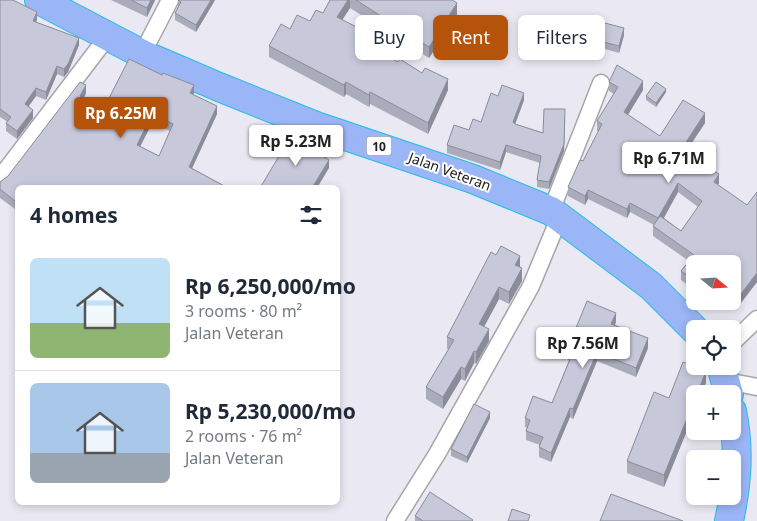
<!DOCTYPE html>
<html lang="en">
<head>
<meta charset="utf-8">
<style>
  :root { --surface:#fff; --page:#f6f6f7; --text:#1f2937; --muted:#747a83; --line:#e0e1e3; --accent:#b45309 }
  body { margin:0; font-family:"Noto Sans",sans-serif; background:var(--page); color:var(--text); height:100vh; display:flex; flex-direction:column; font-size:19px; white-space:nowrap }
  * { box-sizing:border-box; margin:0 }
  p { font-size:16px; color:var(--muted) }
  .icon { flex:none; width:28px; height:28px; fill:none; stroke:currentColor; stroke-width:2; stroke-linecap:round; stroke-linejoin:round }
  .map { position:relative; flex:1; overflow:hidden }
  .drawer { position:absolute; left:15px; top:185px; width:325px; height:320px; display:flex; flex-direction:column; background:var(--surface); border-radius:8px; box-shadow:0 2px 8px #0003 }
  .drawer>* { flex:none }
  .top-card { position:absolute; left:355px; top:15px; width:326px; height:45px; display:flex; gap:10px }
  .needle { width:32px; rotate:108deg }
  .fabs { position:absolute; left:686px; top:255px; display:grid; gap:10px }
  .fabs a { display:grid; place-items:center; width:55px; height:55px; border-radius:8px; background:var(--surface); box-shadow:0 2px 8px #0003; font-size:25px }
  .price { position:absolute; translate:-50% -42px; padding:0 11px; border-radius:5px; background:#fff; color:#222; font-size:16px; line-height:32px; filter:drop-shadow(0 1px 2px #0008) }
  .price::after { content:''; position:absolute; left:50%; top:30px; width:15px; height:11px; margin-left:-8px; background:inherit; clip-path:polygon(0 0,100% 0,50% 100%) }
  .price.current { background:var(--accent); color:#fff }
  ul { padding:0; list-style:none }
  li { display:flex; align-items:center; gap:15px; height:125px; padding:0 15px }
  li+li { border-top:1px solid var(--line) }
  li span { display:grid; place-items:center; flex:none; width:140px; height:100px; border-radius:8px; color:#555 }
  li>.icon { margin-inline-start:auto }
  span .icon { width:60px; height:60px; fill:#fffc; stroke-width:1 }
  li b { font-size:21px }
  h2 { display:flex; justify-content:space-between; align-items:center; height:60px; padding:0 15px; font-size:21px }
  .tag { padding:0 18px; border-radius:8px; background:var(--surface); box-shadow:0 2px 8px #0003; font-size:18px; line-height:45px }
  .tag.current { background:var(--accent); color:#fff }
  .map>svg:first-child { display:block }
  .lines { fill:none; stroke-linecap:round; stroke-linejoin:round }
  .minor-casing { stroke:#a6a6a6; stroke-width:19 }
  .trunk-casing { stroke:#1ebfe7; stroke-width:30 }
  .minor { stroke:#fff; stroke-width:16 }
  .trunk { stroke:#9bb6f6; stroke-width:28 }
  .wall { fill:#abacbb; fill-rule:evenodd }
  .shaded-wall { fill:#8b8c99 }
  .building { fill:#c7c8da; stroke:#8b8c99; fill-rule:evenodd }
  .labels { text-anchor:middle; dominant-baseline:central; stroke-width:4; stroke-linejoin:round; paint-order:stroke }
  .shield { fill:#fff; stroke:#646464; stroke-width:1 }
  .shield-label { font-size:12px; font-weight:bold; fill:#222 }
  .street-label { font-size:14px; fill:#222; stroke:#fff }
</style>
</head>
<body>
<div class="map">
<svg width="757" height="521" viewBox="0 0 757 521">
  <rect width="100%" height="100%" fill="#eae8f2"/>
  <g class="lines">
    <defs>
      <path id="minor" d="M142,54L170,0
        M0,178L108,36
        M551,211L601,83
        M732,343L757,319
        M726,381L757,387
        M395,521L437,454L531,286L560,216"/>
      <path id="trunk" d="M39,0L142,54L219,87L316,126L473,179L551,211L651,286L695,330
        M721,366L729,394
        M729,521C737,484 740,449 732,411"/>
    </defs>
    <use href="#minor" class="minor-casing"/>
    <use href="#trunk" class="trunk-casing"/>
    <use href="#minor" class="minor"/>
    <use href="#trunk" class="trunk"/>
  </g>
  <path class="wall" d="M0,0L37,20L36,22L79,45L68,72L64,77L57,74L46,100L36,96L29,106L33,118L17,139L6,131V123L8,122L0,117Z
    M111,0H155L147,17Z
    M178,0H215L196,32L175,20V13L178,7Z
    M330,0H452L457,15L429,58L350,8L342,20L370,45V46L448,90L428,134L370,104L369,107L346,94L344,97L269,57V46L290,29L310,21L323,13Z
    M624,35L619,53L588,44V38Z
    M609,82L643,90L628,115L660,136L705,123L685,153L719,183L718,185L747,205L757,192V282L737,308L729,301H732V264H695V291L681,280V271L689,261L653,236V226L654,225L630,212L627,218L588,199L585,205L568,196V187L583,161L599,131H597V121L614,94L609,91ZM678,192L698,207L681,231L664,218Z
    M666,92L656,107L646,100V96Z
    M86,93L84,98L104,108L194,93V95L217,114L192,168L228,188H18V206L15,209L0,198V182L8,176ZM152,123L170,131L159,156L140,146Z
    M498,96L524,100L515,124L543,133L565,117L564,151L549,189L537,187V180L540,163L506,152L500,170L447,153V145L481,122Z
    M520,267L522,281L509,304L499,299L484,327L489,341L476,364L474,363L465,381L461,379L443,409L426,399V387L449,349H447V337Z
    M616,322L615,325L648,348L636,377L597,361L573,419L570,417L551,462L539,457V447L540,445L526,440V431L527,428L525,427V418L552,403L569,360L567,359V350Z
    M706,383L695,394V411L664,487L627,473V461L669,398Z
    M490,418L467,463L451,456V449Z
    M415,516L473,521H415Z"/>
  <path class="shaded-wall" d="M151,0H155L147,17V8Z
    M211,0H215L196,32V25Z
    M348,0H350V8L337,28V17Z
    M457,3V15L429,58V47Z
    M37,12V20L33,28V21Z
    M624,28V35L619,53V46Z
    M370,34V45L365,55V44Z
    M79,38V45L68,72L64,77V69Z
    M57,66V74L46,100V92Z
    M448,79V90L428,134V123Z
    M643,81V90L624,121V112Z
    M346,82V94L344,97V85Z
    M86,85V93L80,105V96Z
    M194,85V93L190,102V93Z
    M36,88V96L25,111V104Z
    M666,89V92L656,107V103Z
    M370,92V104L369,107V95Z
    M524,93V100L513,130V122Z
    M217,106V114L189,175V167Z
    M33,110V118L17,139V131Z
    M705,113V123L681,159V150Z
    M152,114V123L137,153V145Z
    M565,117L564,151L549,189V182Z
    M506,145V152L500,170V162Z
    M329,160V168L317,188H312Z
    M719,174V183L714,191V182Z
    M678,183V192L658,228V218Z
    M588,190V199L585,205V196Z
    M18,198V206L15,209V201Z
    M630,203V212L627,218V209Z
    M520,256V268L515,265Z
    M522,268V281L509,304V292Z
    M757,273V282L737,308V299Z
    M499,287V299L479,336V324Z
    M616,313V322L611,333V324Z
    M489,329V341L476,364V352Z
    M648,338V348L636,377V368Z
    M474,351V363L465,381V369Z
    M597,352V361L573,419V409Z
    M461,367V379L443,409V397Z
    M706,371V383L702,394H697Z
    M695,399V411L664,487V475Z
    M570,408V417L551,462V453Z
    M490,412V418L467,463V457Z"/>
  <path class="building" d="M0,0H13L37,12L33,21L79,38L68,64L64,69L57,66L46,92L36,88L25,104L33,110L17,131L6,123L11,117L0,109Z
    M131,0H151L147,8Z
    M178,0H211L196,25L175,13L181,2Z
    M330,0H348L337,17L370,34L365,44L398,62L400,59L422,73L425,68L448,79L428,123L370,92L369,95L346,82L344,85L269,46L281,24L290,29L297,15L310,21L316,10L323,13Z
    M356,0H452L457,3L429,47Z
    M593,20L624,28L619,46L588,38Z
    M129,59L162,75L163,73L194,85L190,93L217,106L189,167L228,188H51L48,186L47,188H18V198L15,201L0,189V182L8,176L80,82L86,85L80,96L104,108ZM152,114L173,124L159,156L137,145Z
    M617,65L643,81L624,112L660,136L683,100L705,113L681,150L719,174L714,182L747,205L757,192V273L737,299L732,295V264H695V281L681,271L694,255L653,226L660,216L681,231L702,201L678,183L658,218L630,203L627,209L588,190L585,196L568,187L580,160L583,161L602,124L597,121L618,87L609,82Z
    M656,82L666,89L656,103L646,96Z
    M502,85L524,93L513,122L515,124L543,133L544,109H565L564,144L549,182L537,180L541,156L506,145L500,162L447,145L454,125L469,130L473,119L481,122L491,93L498,96Z
    M291,136L329,160L312,188H260Z
    M501,246L520,256L515,265L522,268L509,292L499,287L479,324L489,329L476,352L474,351L465,369L461,367L443,397L426,387L454,340L447,337L491,252L496,255Z
    M587,301L616,313L611,324L648,338L636,368L597,352L573,409L570,408L551,453L539,447L543,437L526,431L530,420L525,418L533,396L552,403L573,352L567,350Z
    M683,362L706,371L697,394H695V399L664,475L627,461L654,392L669,398Z
    M474,404L490,412L467,457L451,449Z
    M430,492L473,520L472,521H422V520L415,516Z
    M611,494L683,521H600Z
    M512,509L530,515L528,521H508Z"/>
  <g class="labels">
    <rect class="shield" x="366.5" y="136.5" width="25" height="19" rx="4"/>
    <g class="shield-label">
      <text x="379" y="146">10</text>
    </g>
    <g class="street-label">
      <text transform="translate(450 171) rotate(20)">Jalan Veteran</text>
    </g>
  </g>
</svg>
<div class="fabs">
<a><svg class="needle" viewBox="-14 -14 28 28"><path d="M0-13l5 13h-10z" fill="#e53935"/><path d="M0 13l5-13h-10z" fill="#747a83"/></svg></a>
<a><svg class="icon" aria-label="locate" viewBox="0 0 24 24"><circle cx="12" cy="12" r="6"/><path d="M12 2v4M12 18v4M2 12h4M18 12h4"/></svg></a>
<a>+</a>
<a>−</a>
</div>
<b class="price current" style="left:121px;top:139px">Rp 6.25M</b>
<b class="price" style="left:296px;top:167px">Rp 5.23M</b>
<b class="price" style="left:669px;top:184px">Rp 6.71M</b>
<b class="price" style="left:583px;top:369px">Rp 7.56M</b>
<div class="top-card">
<a class="tag">Buy</a>
<a class="tag current">Rent</a>
<a class="tag">Filters</a>
</div>
<section class="drawer">
<h2>4 homes<svg class="icon" aria-label="filters" viewBox="0 0 24 24"><path d="M4 7h16M4 17h16"/><circle cx="9" cy="7" r="2"/><circle cx="15" cy="17" r="2"/></svg></h2>
<ul>
<li><span style="background:linear-gradient(#bfe0f5 65%,#8fb573 0)"><svg class="icon" aria-label="home" viewBox="0 0 24 24"><path d="M3 11l9-7 9 7M6 9v11h12V9"/></svg></span><div><b>Rp 6,250,000/mo</b><p>3 rooms · 80 m²</p><p>Jalan Veteran</p></div></li>
<li><span style="background:linear-gradient(#a9c7e8 70%,#9aa5b1 0)"><svg class="icon" aria-label="home" viewBox="0 0 24 24"><path d="M3 11l9-7 9 7M6 9v11h12V9"/></svg></span><div><b>Rp 5,230,000/mo</b><p>2 rooms · 76 m²</p><p>Jalan Veteran</p></div></li>
</ul>
</section>
</div>
</body>
</html>
